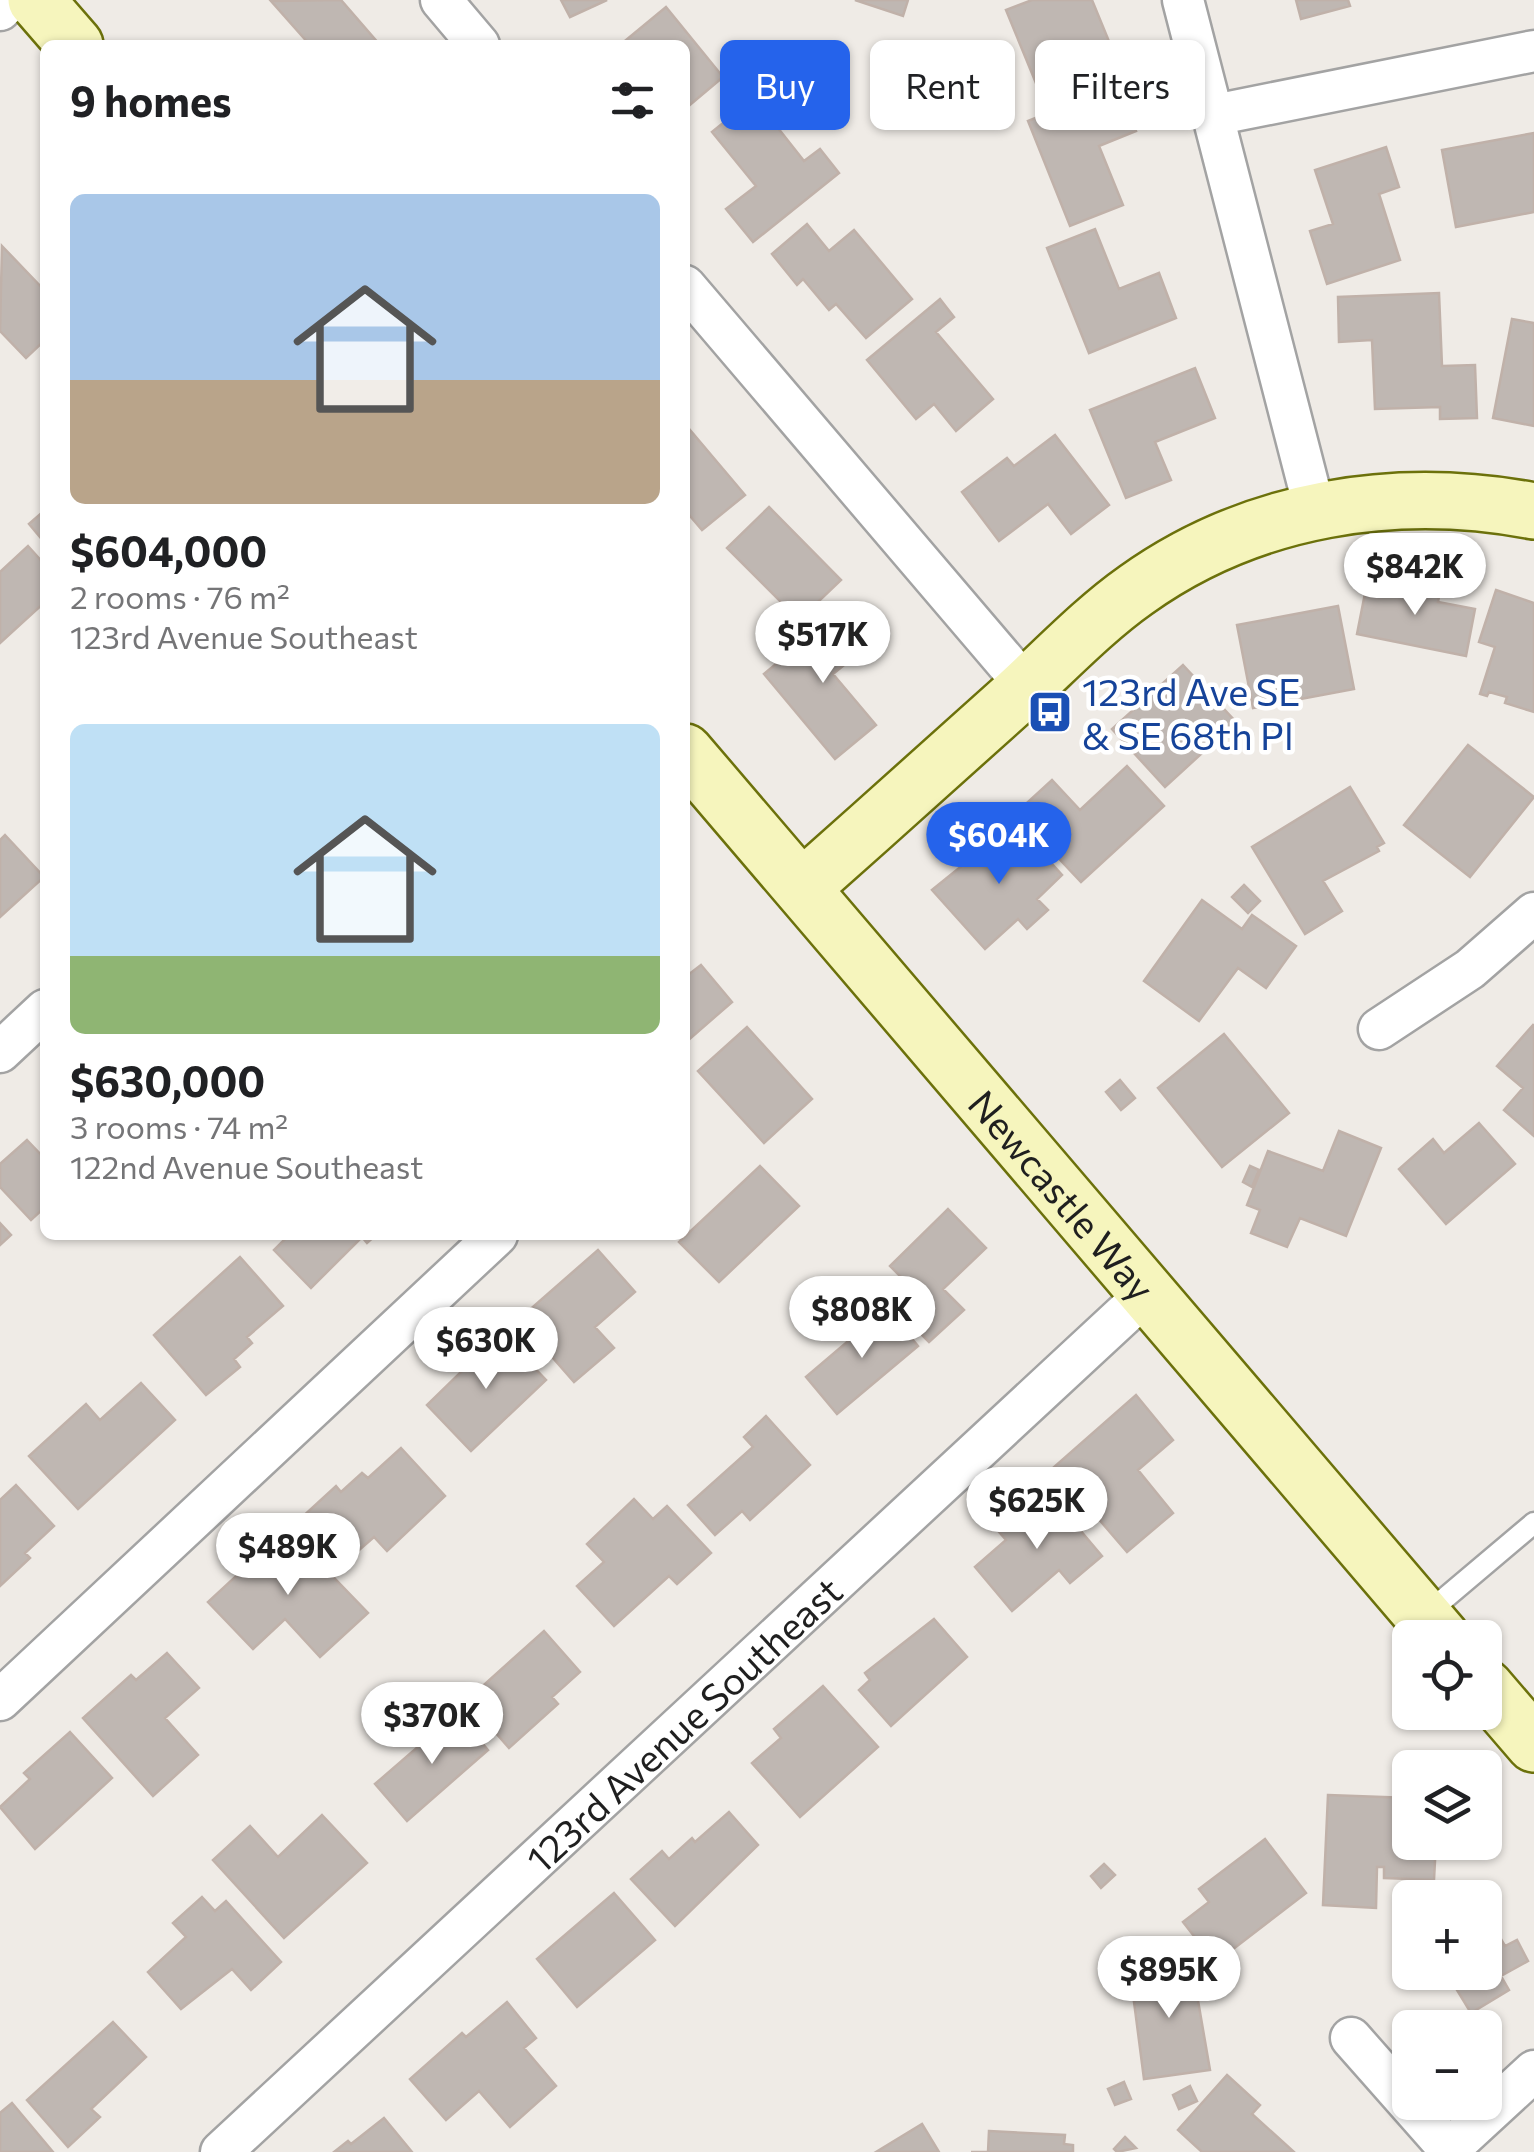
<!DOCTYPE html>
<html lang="en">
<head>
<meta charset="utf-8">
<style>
  :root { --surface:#fff; --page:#f6f6f6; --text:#202124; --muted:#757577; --accent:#2563eb }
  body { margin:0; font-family:Commissioner,sans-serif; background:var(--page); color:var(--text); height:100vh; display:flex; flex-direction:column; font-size:38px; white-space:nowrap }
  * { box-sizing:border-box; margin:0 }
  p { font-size:32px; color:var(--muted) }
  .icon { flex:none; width:55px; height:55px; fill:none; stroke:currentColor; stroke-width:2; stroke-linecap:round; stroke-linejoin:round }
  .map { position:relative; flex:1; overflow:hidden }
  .details { position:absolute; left:40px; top:40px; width:650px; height:1200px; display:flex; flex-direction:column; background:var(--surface); border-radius:15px; box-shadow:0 2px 8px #0004 }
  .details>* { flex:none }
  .guide { position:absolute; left:720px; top:40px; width:662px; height:90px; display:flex; gap:20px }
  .controls { position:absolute; left:1392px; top:1620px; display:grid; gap:20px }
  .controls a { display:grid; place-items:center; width:110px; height:110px; border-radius:15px; background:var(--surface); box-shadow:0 2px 8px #0004; font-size:50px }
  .price { position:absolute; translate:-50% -85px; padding:0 22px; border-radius:35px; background:#fff; color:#222; font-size:32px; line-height:65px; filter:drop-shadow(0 2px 5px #0008) }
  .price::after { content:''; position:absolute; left:50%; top:60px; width:30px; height:22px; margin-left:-15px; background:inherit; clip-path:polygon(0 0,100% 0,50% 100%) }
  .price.active { background:var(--accent); color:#fff }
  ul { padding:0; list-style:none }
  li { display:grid; align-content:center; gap:20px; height:530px; padding:0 30px }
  li span { display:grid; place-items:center; height:310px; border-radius:15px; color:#555 }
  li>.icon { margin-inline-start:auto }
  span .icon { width:180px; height:180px; fill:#fffc; stroke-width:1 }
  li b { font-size:42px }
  h2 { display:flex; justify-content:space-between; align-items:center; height:120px; padding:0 30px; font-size:42px }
  .chip { padding:0 35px; border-radius:15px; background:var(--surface); box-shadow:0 2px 8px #0004; font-size:35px; line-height:90px }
  .chip.active { background:var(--accent); color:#fff }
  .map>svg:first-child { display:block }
  .building { fill:#bfb7b2; stroke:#c0b1a9; stroke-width:2.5 }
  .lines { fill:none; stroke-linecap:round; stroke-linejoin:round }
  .lane-casing { stroke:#a3a3a3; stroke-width:25 }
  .street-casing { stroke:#a3a3a3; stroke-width:45 }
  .secondary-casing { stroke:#6c710b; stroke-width:60 }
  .lane { stroke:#fff; stroke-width:20 }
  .street { stroke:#fff; stroke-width:40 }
  .secondary { stroke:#f6f5bd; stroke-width:55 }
  .labels { text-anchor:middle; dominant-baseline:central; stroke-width:9; stroke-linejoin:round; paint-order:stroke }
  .transit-label { font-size:38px; fill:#164399; stroke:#fff; text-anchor:start }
  .street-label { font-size:38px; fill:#1f1f1f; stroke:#fff }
</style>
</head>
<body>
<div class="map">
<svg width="1534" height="2152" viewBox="0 0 1534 2152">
  <rect width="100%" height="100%" fill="#efebe6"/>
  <path class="building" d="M341,0L380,45H310L271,1Z
    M561,0H607L570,17Z
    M855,0H908L903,16Z
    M1032,0H1092L1122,73L1045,105L1006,10Z
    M1296,0H1348L1350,6L1301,19Z
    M666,7L723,77L685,109V45H620Z
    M819,45L837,50L832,67L814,62Z
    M775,81L795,107L774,123L804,161L820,149L839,173L753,242L726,209L756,186L712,132Z
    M1117,85L1136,131L1099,146L1123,205L1070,226L1028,121Z
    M1534,133V212L1456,227L1442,150Z
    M1386,147L1399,187L1379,194L1400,260L1327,284L1310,231L1333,224L1315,170Z
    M807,224L829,251L854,230L912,299L866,338L836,304L829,310L803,279L797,285L772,254Z
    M1095,229L1119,289L1159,273L1176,318L1089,353L1047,248Z
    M2,246L45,291V340L26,358L0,331Z
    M1439,293L1442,366L1475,365L1477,418L1440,419V407L1375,409L1372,340L1339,342L1338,297Z
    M940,299L954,317L936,332L993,399L956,431L934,404L916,419L867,360Z
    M1512,319L1534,323V426L1493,418Z
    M1195,368L1215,418L1155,442L1171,480L1126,498L1090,410Z
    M685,424L745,495L702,530L685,510Z
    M1055,435L1109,505L1071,534L1048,504L999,541L962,492L1007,458L1014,466Z
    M769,507L841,580L799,620L727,548Z
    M45,510V543L29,524Z
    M28,546L45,565V602L0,643V572Z
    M1368,578L1440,591L1438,602L1475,609L1466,656L1357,634Z
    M1496,590L1534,603V712L1505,703L1507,697L1489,692L1487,696L1480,694L1495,647L1479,642Z
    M1338,606L1354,689L1253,708L1237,625Z
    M836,614L865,648L833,674L876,725L835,759L764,674Z
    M1183,665L1236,722L1165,787L1112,729Z
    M1468,745L1534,797L1470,877L1404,825Z
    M1127,766L1164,806L1081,882L1016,813L1052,780L1080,810Z
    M1350,787L1384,843L1377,847L1379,851L1323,881L1342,911L1305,934L1252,847Z
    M1015,823L1062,875L1037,899L1048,910L1027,929L1018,919L985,949L932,890Z
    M5,835L44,877L0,917V840Z
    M1244,885L1260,901L1248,913L1232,897Z
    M1202,900L1242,929L1252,915L1296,946L1266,988L1238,968L1199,1021L1144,981Z
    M701,965L732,1002L685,1043V971L688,975Z
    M1533,1025L1534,1026V1136L1504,1110L1523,1088L1497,1066Z
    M747,1027L812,1099L764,1143L698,1071Z
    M1224,1034L1289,1113L1222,1167L1158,1088Z
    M1120,1080L1135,1098L1121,1110L1106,1092Z
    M1479,1123L1515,1164L1446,1224L1399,1169L1433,1139L1444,1153Z
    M1339,1131L1381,1148L1346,1236L1300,1218L1287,1247L1251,1233L1260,1210L1247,1205L1268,1151L1323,1171Z
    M27,1140L45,1159V1207L31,1220L0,1187V1164Z
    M760,1166L799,1206L719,1282L679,1242Z
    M1250,1166L1259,1170L1252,1187L1243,1182Z
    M948,1209L986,1248L943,1289L964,1310L929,1342L905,1318L924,1300L890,1266Z
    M0,1223L11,1235L0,1245Z
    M289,1235H376L367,1243L362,1237L311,1288L274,1250Z
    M598,1250L635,1292L595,1327L614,1348L574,1382L519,1319Z
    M240,1257L283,1306L247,1337L252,1343L234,1359L240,1367L206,1395L154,1335Z
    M887,1308L918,1346L837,1414L806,1377Z
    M501,1333L546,1380L471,1451L427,1405Z
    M141,1383L175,1420L78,1509L29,1456L86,1404L100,1420Z
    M1136,1395L1173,1440L1138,1470L1173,1513L1127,1552L1054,1467Z
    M766,1416L810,1465L750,1520L742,1511L715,1535L688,1505L753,1447L744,1437Z
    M401,1448L445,1496L387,1551L374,1537L343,1564L300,1519L336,1486L341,1492L362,1473L368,1478Z
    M16,1485L54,1526L25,1553L30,1558L0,1586V1500Z
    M1047,1491L1102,1556L1070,1583L1059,1570L1012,1611L975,1567L1006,1540L999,1532Z
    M634,1499L653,1519L667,1506L711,1553L677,1584L669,1576L614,1626L577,1586L604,1562L587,1544Z
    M287,1529L368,1613L320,1657L285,1619L253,1649L208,1602Z
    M934,1619L967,1657L891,1726L859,1690L870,1680L865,1673Z
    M544,1631L580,1672L552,1697L558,1704L509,1748L467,1700Z
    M167,1653L199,1688L165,1718L198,1755L153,1796L83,1718L131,1675L136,1680Z
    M823,1686L878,1747L800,1817L752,1763L781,1738L774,1729Z
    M457,1713L488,1750L407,1821L375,1784Z
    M70,1732L112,1778L35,1849L0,1807L30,1779L24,1773Z
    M1328,1795L1410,1798V1842H1436L1434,1880L1384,1878V1867H1377L1376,1908L1323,1905Z
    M729,1812L758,1845L675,1926L631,1879L662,1851L669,1859L692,1838L695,1842Z
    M322,1815L367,1863L284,1938L213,1860L250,1826L278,1857Z
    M1265,1839L1306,1893L1215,1963L1183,1922L1209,1902L1199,1889Z
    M1104,1864L1115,1875L1101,1888L1091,1876Z
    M1467,1883L1476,1898H1443Z
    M614,1893L655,1940L577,2007L537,1959Z
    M202,1897L215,1911L226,1901L281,1962L251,1990L232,1969L181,2009L148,1972L186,1937L173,1923Z
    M1485,1912L1505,1946L1517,1940L1528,1961L1501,1976L1509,1990L1471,2013L1446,1972H1485Z
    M1191,1960L1210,2070L1144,2079L1130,1971Z
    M507,2002L536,2038L524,2048L556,2086L510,2127L479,2091L446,2120L410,2079L462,2033L466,2037Z
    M113,2022L146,2057L91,2109L100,2117L68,2147L27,2100Z
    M1227,2075L1260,2105L1252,2114L1294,2152H1202L1178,2130Z
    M1124,2082L1131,2099L1115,2105L1108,2089Z
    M1190,2086L1197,2101L1179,2109L1173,2095Z
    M12,2103L53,2152H0V2113Z
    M384,2118L412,2152H334L348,2141L351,2144Z
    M922,2124L939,2152H876Z
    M989,2131L1065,2135L1064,2144L1073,2145V2152H971H988Z
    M1125,2137L1136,2148L1117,2152L1114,2149Z"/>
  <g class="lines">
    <defs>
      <path id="lane" d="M1425,1615L1534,1523"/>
      <g id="street">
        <path d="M441,0L479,45"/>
        <path d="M1183,0L1315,511"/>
        <path d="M0,10L10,0"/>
        <path d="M1214,115L1534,51"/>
        <path d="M685,286L1027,687"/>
        <path d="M1379,1029L1470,969L1534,913"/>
        <path d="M0,1052L45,1010"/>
        <path d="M0,1700L497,1235"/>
        <path d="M1351,2038L1449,2149"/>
        <path id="s1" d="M221,2152L1146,1294"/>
        <path d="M1446,2152L1534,2071"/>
      </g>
      <g id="secondary">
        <path d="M36,0L75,45"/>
        <path id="s2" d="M685,752L1442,1638"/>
        <path d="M802,888C872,826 942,763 1011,701C1052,664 1092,621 1136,590C1252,507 1396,485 1534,511"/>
        <path d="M1485,1687L1534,1744"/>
      </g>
    </defs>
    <use href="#lane" class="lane-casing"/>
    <use href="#street" class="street-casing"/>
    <use href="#secondary" class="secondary-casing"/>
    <use href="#lane" class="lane"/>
    <use href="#street" class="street"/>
    <use href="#secondary" class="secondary"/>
  </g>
  <defs>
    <symbol id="bus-square" viewBox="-11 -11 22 22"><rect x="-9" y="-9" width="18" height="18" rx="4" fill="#1a4fb4" stroke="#fff"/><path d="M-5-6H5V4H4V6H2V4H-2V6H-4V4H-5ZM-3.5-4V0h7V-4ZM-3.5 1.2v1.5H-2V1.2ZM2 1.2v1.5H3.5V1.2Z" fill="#fff"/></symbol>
  </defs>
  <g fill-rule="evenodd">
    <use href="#bus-square" x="1025" y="687" width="50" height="50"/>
  </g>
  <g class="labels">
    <g class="transit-label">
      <text x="1082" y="690">123rd Ave SE<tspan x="1082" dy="44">&amp; SE 68th Pl</tspan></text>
    </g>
    <g class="street-label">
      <text stroke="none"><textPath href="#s2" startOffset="582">Newcastle Way</textPath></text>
      <text stroke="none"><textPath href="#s1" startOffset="630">123rd Avenue Southeast</textPath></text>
    </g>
  </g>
</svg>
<div class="controls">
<a><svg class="icon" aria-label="locate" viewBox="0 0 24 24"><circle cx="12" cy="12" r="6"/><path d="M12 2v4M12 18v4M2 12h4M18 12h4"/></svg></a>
<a><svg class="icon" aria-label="layers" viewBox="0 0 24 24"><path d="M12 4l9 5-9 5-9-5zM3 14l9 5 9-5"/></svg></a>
<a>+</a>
<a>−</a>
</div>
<b class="price" style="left:1415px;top:618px">$842K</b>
<b class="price" style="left:823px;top:686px">$517K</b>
<b class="price active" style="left:999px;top:887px">$604K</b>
<b class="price" style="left:862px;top:1361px">$808K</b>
<b class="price" style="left:486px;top:1392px">$630K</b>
<b class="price" style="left:1037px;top:1552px">$625K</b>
<b class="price" style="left:288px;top:1598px">$489K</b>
<b class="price" style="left:432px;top:1767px">$370K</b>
<b class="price" style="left:1169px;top:2021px">$895K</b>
<div class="guide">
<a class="chip active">Buy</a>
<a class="chip">Rent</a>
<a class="chip">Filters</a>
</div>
<section class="details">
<h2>9 homes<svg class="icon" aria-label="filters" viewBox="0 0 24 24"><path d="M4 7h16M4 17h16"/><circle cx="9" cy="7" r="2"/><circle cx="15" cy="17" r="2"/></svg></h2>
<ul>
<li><span style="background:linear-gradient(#a9c7e8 60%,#b9a48a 0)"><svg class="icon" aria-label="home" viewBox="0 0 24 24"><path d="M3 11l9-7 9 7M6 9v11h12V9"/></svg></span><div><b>$604,000</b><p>2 rooms · 76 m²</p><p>123rd Avenue Southeast</p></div></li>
<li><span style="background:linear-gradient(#bfe0f5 75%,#8fb573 0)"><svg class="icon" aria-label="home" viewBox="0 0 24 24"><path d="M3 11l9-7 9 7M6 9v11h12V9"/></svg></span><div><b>$630,000</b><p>3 rooms · 74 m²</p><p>122nd Avenue Southeast</p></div></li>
</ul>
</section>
</div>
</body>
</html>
